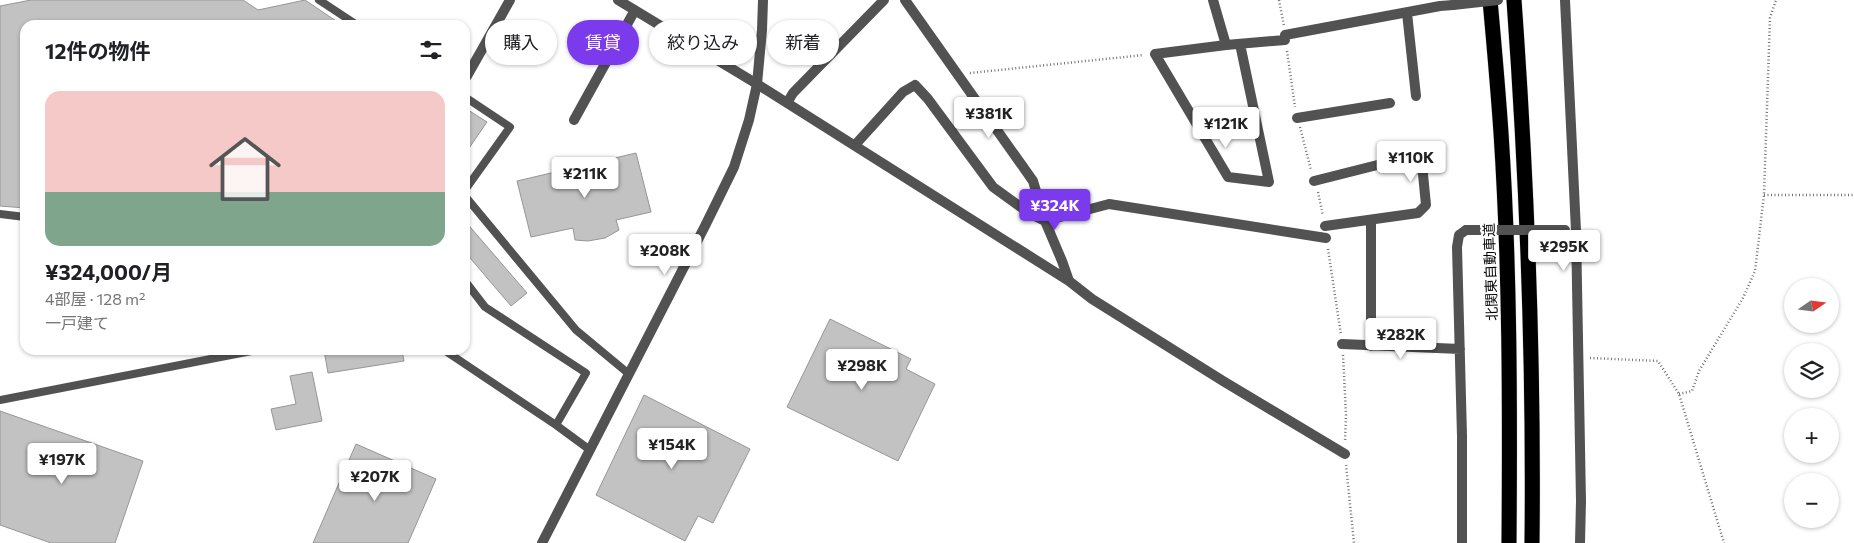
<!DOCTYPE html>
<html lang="ja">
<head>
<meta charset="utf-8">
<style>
  :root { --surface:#fff; --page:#f6f6f6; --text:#202124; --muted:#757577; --accent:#7c3aed }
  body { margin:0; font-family:Commissioner,"Noto Sans JP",sans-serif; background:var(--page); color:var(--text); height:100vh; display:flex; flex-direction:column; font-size:19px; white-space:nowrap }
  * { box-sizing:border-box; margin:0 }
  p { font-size:16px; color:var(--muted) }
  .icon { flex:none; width:28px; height:28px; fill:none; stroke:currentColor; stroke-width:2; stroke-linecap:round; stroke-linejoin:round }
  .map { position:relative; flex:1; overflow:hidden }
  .sheet { position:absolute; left:20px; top:20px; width:450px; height:335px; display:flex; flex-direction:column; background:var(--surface); border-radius:15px; box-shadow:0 1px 4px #0004 }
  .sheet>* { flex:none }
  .banner { position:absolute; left:485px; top:20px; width:475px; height:45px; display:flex; gap:10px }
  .needle { width:32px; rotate:76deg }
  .tools { position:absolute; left:1784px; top:278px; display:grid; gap:10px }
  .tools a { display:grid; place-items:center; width:55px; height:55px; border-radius:50%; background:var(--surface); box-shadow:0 1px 4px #0004; font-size:25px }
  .price { position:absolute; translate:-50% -42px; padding:0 11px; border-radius:5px; background:#fff; color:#222; font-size:16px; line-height:32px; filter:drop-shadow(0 1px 2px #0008) }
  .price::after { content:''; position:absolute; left:50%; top:30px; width:15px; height:11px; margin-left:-8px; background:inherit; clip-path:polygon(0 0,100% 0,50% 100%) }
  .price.selected { background:var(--accent); color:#fff }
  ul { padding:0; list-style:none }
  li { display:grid; align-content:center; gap:10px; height:265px; padding:0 25px }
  li span { display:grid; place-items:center; height:155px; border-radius:15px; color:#555 }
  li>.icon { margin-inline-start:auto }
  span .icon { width:90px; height:90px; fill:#fffc; stroke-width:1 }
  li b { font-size:21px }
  h2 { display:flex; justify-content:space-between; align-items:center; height:60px; padding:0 25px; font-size:21px }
  .pill { padding:0 18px; border-radius:22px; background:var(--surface); box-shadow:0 1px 4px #0004; font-size:18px; line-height:45px }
  .pill.selected { background:var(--accent); color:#fff }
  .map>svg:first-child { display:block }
  .building { fill:#c2c2c2; stroke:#969696 }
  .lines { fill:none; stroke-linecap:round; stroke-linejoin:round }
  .motorway-casing { stroke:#dbdbdb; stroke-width:16 }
  .path { stroke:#747474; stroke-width:2.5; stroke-dasharray:1 2.5; stroke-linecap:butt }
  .service { stroke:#525252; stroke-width:8 }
  .minor { stroke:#525252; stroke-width:10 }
  .tertiary { stroke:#525252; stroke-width:10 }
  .motorway { stroke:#000; stroke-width:15 }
  .minor-bridge { stroke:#525252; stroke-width:10 }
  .labels { text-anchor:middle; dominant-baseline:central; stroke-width:4.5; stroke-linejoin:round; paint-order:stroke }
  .street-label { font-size:14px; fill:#000; stroke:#fff }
</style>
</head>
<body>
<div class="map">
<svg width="1854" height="543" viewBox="0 0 1854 543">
  <rect width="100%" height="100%" fill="#fff"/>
  <path class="building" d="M31,0H243L258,10L305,0L342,25H25V208L0,206V6Z
    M465,108L487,122L465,154Z
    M636,153L651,212L616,220L619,230L605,238L588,241L575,240L573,228L531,237L517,181Z
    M465,221L527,293L511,306L465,252Z
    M830,319L911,359L906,369L935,384L898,461L787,407Z
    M324,350H402L404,361L328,373Z
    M312,372L322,421L276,430L271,409L296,404L290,376Z
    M644,395L750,449L713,523L698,516L685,541L596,495Z
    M0,411L143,461L115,543H51L0,525Z
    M356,444L436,479L408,543H313Z"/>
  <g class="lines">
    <defs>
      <path id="motorway" d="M1490,0C1494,44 1498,88 1501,133C1510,269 1510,406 1509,543
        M1514,0C1527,181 1534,362 1532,543"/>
    </defs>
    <use href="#motorway" class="motorway-casing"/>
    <path class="path" d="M1279,0L1284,26
      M1287,51L1295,107
      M970,73L1144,55
      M1300,127L1311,170
      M1318,192L1323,216
      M1764,195H1854
      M1328,249L1341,335
      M1343,355L1346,415L1345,442
      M1590,358L1658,361L1679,394L1724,543
      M1679,394L1692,391L1699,371L1743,298L1755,271L1764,195L1770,18L1776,0
      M1346,465L1354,543"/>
    <path class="service" d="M319,0L357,25
      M465,97L510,127L465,190
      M465,196L576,330L629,374
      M0,214L25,217
      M465,281L485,307L586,373L556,425
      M444,350L556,425L590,450
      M0,400L257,350"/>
    <path class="minor" d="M618,0L757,84L1069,281L1092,299L1223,381L1345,454
      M905,0L1033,181L1045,221L1062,261L1069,281
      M1213,0L1226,45L1285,40
      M1565,0L1576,231L1581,501L1580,543
      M1407,13L1416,96
      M1285,35L1440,6L1453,5
      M1226,45L1155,54L1228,177L1269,182L1240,44
      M467,76L510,0
      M787,103L793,93L884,0
      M1297,118L1390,103
      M574,120L635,10
      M855,145L903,92L915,85L928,99L993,187L1029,213L1045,221L1109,204L1326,238
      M1314,181L1421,154L1426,205L1418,213L1325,226
      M1342,344L1460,349
      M1371,346V220
      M1462,543V436L1457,247L1459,235L1466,230"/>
    <path class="tertiary" d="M542,543L705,226L734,167L749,120L757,84L762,30L763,0"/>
    <use href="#motorway" class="motorway"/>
    <path class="minor-bridge" d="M1453,5L1498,0
      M1466,230H1565"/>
  </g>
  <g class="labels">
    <g class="street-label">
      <text transform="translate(1490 272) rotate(-92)">北関東自動車道</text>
    </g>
  </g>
</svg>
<div class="tools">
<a><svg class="needle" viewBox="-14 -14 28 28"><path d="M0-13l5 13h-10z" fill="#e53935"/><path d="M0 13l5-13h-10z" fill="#757577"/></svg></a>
<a><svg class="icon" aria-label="layers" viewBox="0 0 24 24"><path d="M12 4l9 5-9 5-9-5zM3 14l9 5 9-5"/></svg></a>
<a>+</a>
<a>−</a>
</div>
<b class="price" style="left:989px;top:139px">¥381K</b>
<b class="price" style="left:1226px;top:149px">¥121K</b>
<b class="price" style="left:1411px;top:183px">¥110K</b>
<b class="price" style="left:585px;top:199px">¥211K</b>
<b class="price selected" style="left:1055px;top:231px">¥324K</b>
<b class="price" style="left:1564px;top:272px">¥295K</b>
<b class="price" style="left:665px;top:276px">¥208K</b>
<b class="price" style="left:1401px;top:360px">¥282K</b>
<b class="price" style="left:862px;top:391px">¥298K</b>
<b class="price" style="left:672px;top:470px">¥154K</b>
<b class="price" style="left:62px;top:485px">¥197K</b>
<b class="price" style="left:375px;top:502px">¥207K</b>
<div class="banner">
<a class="pill">購入</a>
<a class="pill selected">賃貸</a>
<a class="pill">絞り込み</a>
<a class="pill">新着</a>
</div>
<section class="sheet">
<h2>12件の物件<svg class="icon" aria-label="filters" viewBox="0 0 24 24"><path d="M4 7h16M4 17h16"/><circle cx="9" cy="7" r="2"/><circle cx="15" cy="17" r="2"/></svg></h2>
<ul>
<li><span style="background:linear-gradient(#f6c9c9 65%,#7fa58c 0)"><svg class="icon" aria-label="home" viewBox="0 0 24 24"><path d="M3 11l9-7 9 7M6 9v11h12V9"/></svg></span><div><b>¥324,000/月</b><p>4部屋 · 128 m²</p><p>一戸建て</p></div></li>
</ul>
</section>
</div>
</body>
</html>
